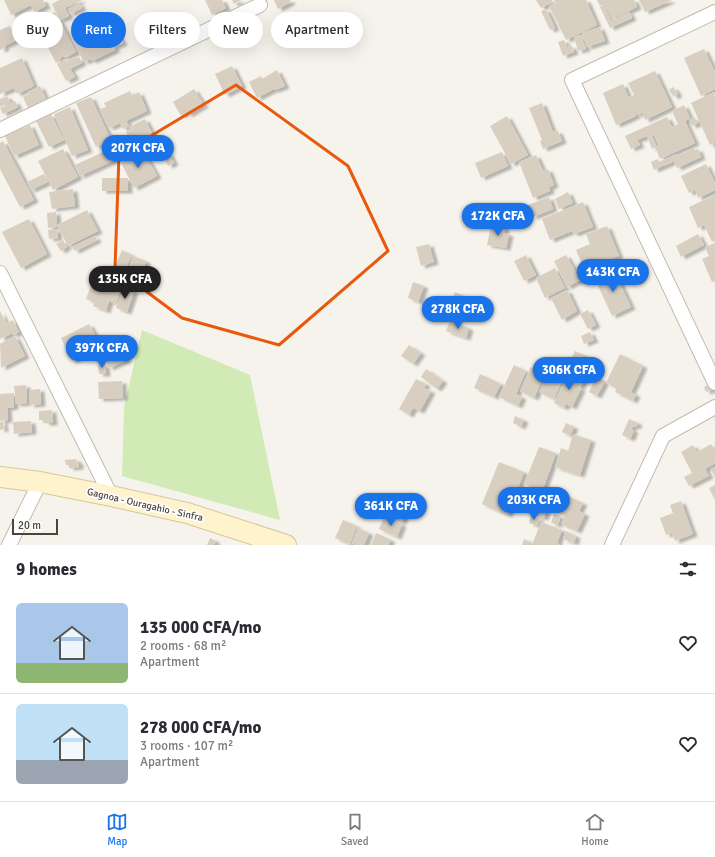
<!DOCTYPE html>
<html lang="en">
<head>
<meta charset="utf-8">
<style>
  :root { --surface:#fff; --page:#f2f2f3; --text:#2b2b33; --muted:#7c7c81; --line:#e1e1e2; --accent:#1a73e8 }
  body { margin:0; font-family:Signika,sans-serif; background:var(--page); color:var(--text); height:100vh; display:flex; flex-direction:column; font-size:15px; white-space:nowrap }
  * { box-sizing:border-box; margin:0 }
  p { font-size:13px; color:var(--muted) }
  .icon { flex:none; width:22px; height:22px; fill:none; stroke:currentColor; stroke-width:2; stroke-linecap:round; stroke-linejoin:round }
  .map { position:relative; height:545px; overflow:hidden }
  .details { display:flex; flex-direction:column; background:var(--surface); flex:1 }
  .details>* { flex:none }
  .banner { position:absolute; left:12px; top:12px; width:400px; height:36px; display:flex; gap:8px }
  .scale { position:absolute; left:12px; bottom:10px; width:46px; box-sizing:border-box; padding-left:4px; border:2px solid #4b4439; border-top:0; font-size:11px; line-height:14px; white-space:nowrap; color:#4b4439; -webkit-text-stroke:3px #fff; paint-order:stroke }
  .price { position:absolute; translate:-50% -34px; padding:0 9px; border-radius:14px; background:var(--accent); color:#fff; font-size:13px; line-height:26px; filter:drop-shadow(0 1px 2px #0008) }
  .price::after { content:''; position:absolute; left:50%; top:24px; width:12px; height:9px; margin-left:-6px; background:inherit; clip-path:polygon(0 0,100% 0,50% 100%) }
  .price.active { background:#222; color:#fff }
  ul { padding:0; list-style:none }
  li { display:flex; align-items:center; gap:12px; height:100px; padding:0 16px }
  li+li { border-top:1px solid var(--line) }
  li span { display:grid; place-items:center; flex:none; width:112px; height:80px; border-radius:6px; color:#555 }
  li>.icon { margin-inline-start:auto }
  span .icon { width:48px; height:48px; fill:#fffc; stroke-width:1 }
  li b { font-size:17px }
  h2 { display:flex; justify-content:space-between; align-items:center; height:48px; padding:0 16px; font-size:17px }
  .pill { padding:0 14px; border-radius:18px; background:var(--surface); box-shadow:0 4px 16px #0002; font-size:14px; line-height:36px }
  .pill.active { background:var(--accent); color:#fff }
  .tabs { display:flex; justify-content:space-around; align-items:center; height:56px; border-top:1px solid var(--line); background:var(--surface); font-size:11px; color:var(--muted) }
  .tabs a { display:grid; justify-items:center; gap:2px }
  .tabs .active { color:var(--accent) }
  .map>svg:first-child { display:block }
  .green { fill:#d2eab5 }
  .building { fill:#d8cfc1; fill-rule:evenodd; filter:url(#shadow) }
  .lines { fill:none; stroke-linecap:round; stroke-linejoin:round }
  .minor-casing { stroke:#c2bbae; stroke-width:16 }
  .secondary-casing { stroke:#d6c79b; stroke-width:22 }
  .minor { stroke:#fff; stroke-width:14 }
  .secondary { stroke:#fff3cd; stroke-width:20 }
  .marked { fill:none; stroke:#e8590c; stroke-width:3; stroke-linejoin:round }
  .labels { text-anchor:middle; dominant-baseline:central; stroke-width:3.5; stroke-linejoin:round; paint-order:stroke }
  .street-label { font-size:10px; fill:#4b4439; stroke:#fff }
</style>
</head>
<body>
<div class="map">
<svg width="715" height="545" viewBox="0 0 715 545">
  <defs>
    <filter id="shadow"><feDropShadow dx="4.5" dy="2.5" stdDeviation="1" flood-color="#0004"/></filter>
  </defs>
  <rect width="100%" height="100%" fill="#f6f3ec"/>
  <path class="green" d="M142,330L250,375L280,520L122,476L124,407Z"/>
  <path class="building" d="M4,0H43L46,6L34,12L31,5L11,15Z
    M59,0H82L65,8L69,16L60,20L52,4Z
    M205,0H222L226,8L212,15Z
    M232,0H241L234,4Z
    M274,0H290L291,2L278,9Z
    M536,0H552L553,2L541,8Z
    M554,0H586L597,25L566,40L549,6L556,3Z
    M597,0H634L637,7L612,19L605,4L600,6Z
    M639,0H672L645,12Z
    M79,3L82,8L70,14L68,9Z
    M604,5L611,21L629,12L632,18L610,28L600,7Z
    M546,9L555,28L550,30L541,11Z
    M55,12L76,52L65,58L64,56L60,58L61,60L56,63L35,23Z
    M111,19L123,43L114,47L115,50L92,61L91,59L84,62L72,39Z
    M10,26L17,40L4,46L5,48L0,50V30Z
    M600,27L605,41L587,47L582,33Z
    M581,35L586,49L578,51L574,37Z
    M564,40L567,47L572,46L574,52L563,56L558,42Z
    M704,49L714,70L715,69V89L701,96L684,58Z
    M74,57L75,59L79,57L82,63L70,69L75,77L66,81L57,64L65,59L66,61Z
    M22,58L34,86L17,94L14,88L0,94V68Z
    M232,66L242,86L225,95L215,74Z
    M277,70L285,86L275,90L274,89L257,98L249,82L261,76L262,79Z
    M655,71L672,107L645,120L642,112L637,115L629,97L634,95L628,83Z
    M623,84L636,116L616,125L603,93Z
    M40,86L46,99L28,108L23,97L29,94L28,92Z
    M673,87L678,94L674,97L669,90Z
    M194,89L204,105L188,115L187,112L181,116L173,102Z
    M130,91L132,96L139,92L147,111L126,121L129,126L123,129L120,123L109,128L100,109L106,107L104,103Z
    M714,92L715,142L710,145L691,103Z
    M7,96L10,102L0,107V99Z
    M91,97L111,140L96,147L76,103Z
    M15,101L18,107L3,114L0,108Z
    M542,103L553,132L558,131L562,141L543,149L540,141L542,140L529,108Z
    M684,105L690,118L685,121L695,143L660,159L655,147L652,149L647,136L637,140L640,145L631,149L625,136L667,117L672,127L678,124L672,111ZM654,135L659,146L657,147L652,136Z
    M70,107L88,150L72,156L54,114Z
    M51,114L64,140L49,147L36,121Z
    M507,116L528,155L511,164L490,126Z
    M694,117L698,123L692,126L689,120Z
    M145,119L154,137L133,147L126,132L130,130L129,127Z
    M30,125L39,145L14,156L5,136Z
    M160,140L165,150L150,158L145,149Z
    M3,141L34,200L20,207L0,169V143Z
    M114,147L119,158L80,176L75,165Z
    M694,148L695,150L698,149L701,157L677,168L674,162L679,159L654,170L651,162L658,159L659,162L676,154L677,156Z
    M63,149L78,177L53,190L38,161Z
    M142,149L157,176L134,188L120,161Z
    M502,152L508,166L481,178L475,163Z
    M169,153L174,163L168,166L163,155Z
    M536,155L543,171L548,169L554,185L549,187L550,191L533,198L519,162Z
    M706,164L715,183V190L698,198L695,190L689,193L681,176Z
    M44,174L48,182L31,190L27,182Z
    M102,178H128V191H102Z
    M73,189L75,206L52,209L49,192Z
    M568,192L573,203L559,209L555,199Z
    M715,195V240L712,242L704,225L698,228L689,207Z
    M549,197L553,209L533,217L528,205Z
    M583,202L593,227L574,234L572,231L550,240L542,219Z
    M87,210L98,231L68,246L57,225Z
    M56,212L57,227L48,228L47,213Z
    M29,219L47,254L21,268L2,232Z
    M491,225L505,227L504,233L509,234L506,248L487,245Z
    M607,226L619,256L584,269L576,250L590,244L586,234Z
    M57,229L58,238L49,239L48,230Z
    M698,234L704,245L681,257L676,246Z
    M95,236L97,240L75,251L72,247Z
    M63,240L67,247L61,251L56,244Z
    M715,243V281L712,282L702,259L709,256L705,247Z
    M429,244L434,262L421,266L416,247Z
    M122,250L132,255L119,282L108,276L112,268L114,269Z
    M526,255L536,275L524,281L514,261Z
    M566,255L580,280L567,287L554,261Z
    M133,256L146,261L137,285L129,282L132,274L127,272Z
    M555,268L565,288L545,298L536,278Z
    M609,271L611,275L615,273L631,307L612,316L594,277Z
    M94,277L122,286L116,304L109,301L106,311L93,306L95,302L86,299Z
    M413,282L424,286L418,302L408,298Z
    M124,287L134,291L127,312L116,308Z
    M567,290L577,311L562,320L551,298Z
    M455,292L471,299L463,318L447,311Z
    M588,310L596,325L588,329L580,314Z
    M0,311L11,334L0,339Z
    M13,320L19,332L13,335L6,323Z
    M450,321L469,328L466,338L446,331Z
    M89,324L101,346L72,361L61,338Z
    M590,332L594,340L584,344L581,336Z
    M15,336L25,356L1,368L0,344Z
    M119,340L127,360L109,368L101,348Z
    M409,345L421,353L413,364L401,356Z
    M575,351L589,357L581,373L567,367Z
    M620,354L643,366L631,392L636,395L633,401L615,392L617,388L606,383Z
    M105,364L106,374H99L98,365Z
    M514,365L526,371L516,394L522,397L518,406L499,397Z
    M531,367L545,374L534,398L520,391Z
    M426,369L443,381L437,389L421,377Z
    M568,372L584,379L580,388L575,385L574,386L581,389L572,407L566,404L564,408L554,403Z
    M548,373L560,378L558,382L561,383L554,399L539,392Z
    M480,374L501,384L494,397L474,388Z
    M596,377L605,381L597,396L589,392Z
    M416,379L426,384L424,388L431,391L420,411L413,408L409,415L399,409Z
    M122,381L123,398L99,399L98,382Z
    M711,383L714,389L706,392L704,387Z
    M26,385L27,403L16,404L14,386Z
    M40,389L41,404L30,405L29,390Z
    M14,393V401L2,402L14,401V407L7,408L8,420L0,421V394Z
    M52,410L53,423H45V420H39V411Z
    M515,416L524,420L521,427L513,423Z
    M629,419L638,423L636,427L633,426L631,429L634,431L630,439L622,435Z
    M3,421L4,429L0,430V422Z
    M31,421L32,432L14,434L13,422Z
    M566,423L574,427L570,436L562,432Z
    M573,434L591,440L580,475L555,467L561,448L568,451Z
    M711,444L715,451V463L705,469L709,476L689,486L684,477L692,473L681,452L693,445L697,452Z
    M539,447L556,453L542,491L524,484Z
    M76,459L77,462H79V467L69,468V465H66L65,460Z
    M499,462L524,472L508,515L482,504Z
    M715,467V477L711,469Z
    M715,485V500L709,488Z
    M554,490L583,503L579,511L585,514L577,531L561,524L565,515L547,507Z
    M539,499L547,502L544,510L546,511L544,518L533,515Z
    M681,501L693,534L675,541L672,533L666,535L660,518L673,513L670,505Z
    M393,509L405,514L402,522L389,517Z
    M554,514L561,516L558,525L551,523Z
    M531,516L540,519L537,526L529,523Z
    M384,517L402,524L397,537L379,529Z
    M343,520L357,526L350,544L335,538Z
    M541,522L562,530L557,543L560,545H532Z
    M358,528L369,533L364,545H356L352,543Z
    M566,531L576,536L574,543L563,539Z
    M376,533L391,540L388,545H371Z
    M210,538L216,541L213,545H207Z
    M524,539L531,542L530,545H522Z"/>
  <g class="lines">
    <defs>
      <path id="minor" d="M715,12L572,80L715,383
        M0,130L260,5
        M0,273L111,496
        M9,545L40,482
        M612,545L663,436L715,407"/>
      <path id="secondary" d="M0,477L40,482L111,496L187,513L286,545"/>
    </defs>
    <use href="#minor" class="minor-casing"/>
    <use href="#secondary" class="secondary-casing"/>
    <use href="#minor" class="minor"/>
    <use href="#secondary" class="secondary"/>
  </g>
  <path class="marked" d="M236,85L348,166L388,251L279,345L182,318L115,268L119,155Z"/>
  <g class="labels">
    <g class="street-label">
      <text transform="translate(145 505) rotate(13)">Gagnoa - Ouragahio - Sinfra</text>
    </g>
  </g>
</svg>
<div class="scale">20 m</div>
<b class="price" style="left:138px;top:169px">207K CFA</b>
<b class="price" style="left:498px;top:237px">172K CFA</b>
<b class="price" style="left:613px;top:293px">143K CFA</b>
<b class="price active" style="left:125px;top:300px">135K CFA</b>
<b class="price" style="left:458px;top:330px">278K CFA</b>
<b class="price" style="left:102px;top:369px">397K CFA</b>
<b class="price" style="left:569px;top:391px">306K CFA</b>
<b class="price" style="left:534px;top:521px">203K CFA</b>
<b class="price" style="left:391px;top:527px">361K CFA</b>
<div class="banner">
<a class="pill">Buy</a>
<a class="pill active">Rent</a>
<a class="pill">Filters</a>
<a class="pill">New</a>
<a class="pill">Apartment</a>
</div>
</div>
<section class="details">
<h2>9 homes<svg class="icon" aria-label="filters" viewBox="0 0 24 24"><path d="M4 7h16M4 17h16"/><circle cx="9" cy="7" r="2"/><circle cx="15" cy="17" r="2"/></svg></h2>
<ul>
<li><span style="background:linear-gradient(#a9c7e8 75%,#8fb573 0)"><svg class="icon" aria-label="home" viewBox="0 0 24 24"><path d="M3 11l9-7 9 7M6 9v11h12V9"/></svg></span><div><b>135 000 CFA/mo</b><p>2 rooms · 68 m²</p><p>Apartment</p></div><svg class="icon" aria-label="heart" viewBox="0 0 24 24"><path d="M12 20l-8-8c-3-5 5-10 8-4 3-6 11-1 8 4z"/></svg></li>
<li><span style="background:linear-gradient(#bfe0f5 70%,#9aa5b1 0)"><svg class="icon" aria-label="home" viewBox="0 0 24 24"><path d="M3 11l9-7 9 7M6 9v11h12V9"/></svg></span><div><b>278 000 CFA/mo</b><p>3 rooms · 107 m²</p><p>Apartment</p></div><svg class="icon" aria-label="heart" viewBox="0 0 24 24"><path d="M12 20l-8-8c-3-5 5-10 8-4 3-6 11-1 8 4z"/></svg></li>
</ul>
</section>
<nav class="tabs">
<a class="active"><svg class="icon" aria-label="map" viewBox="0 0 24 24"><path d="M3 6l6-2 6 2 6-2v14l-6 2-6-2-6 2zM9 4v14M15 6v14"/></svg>Map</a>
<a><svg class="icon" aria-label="saved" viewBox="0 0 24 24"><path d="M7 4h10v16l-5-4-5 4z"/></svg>Saved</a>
<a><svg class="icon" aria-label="home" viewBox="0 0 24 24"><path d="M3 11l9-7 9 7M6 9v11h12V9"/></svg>Home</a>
</nav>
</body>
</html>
